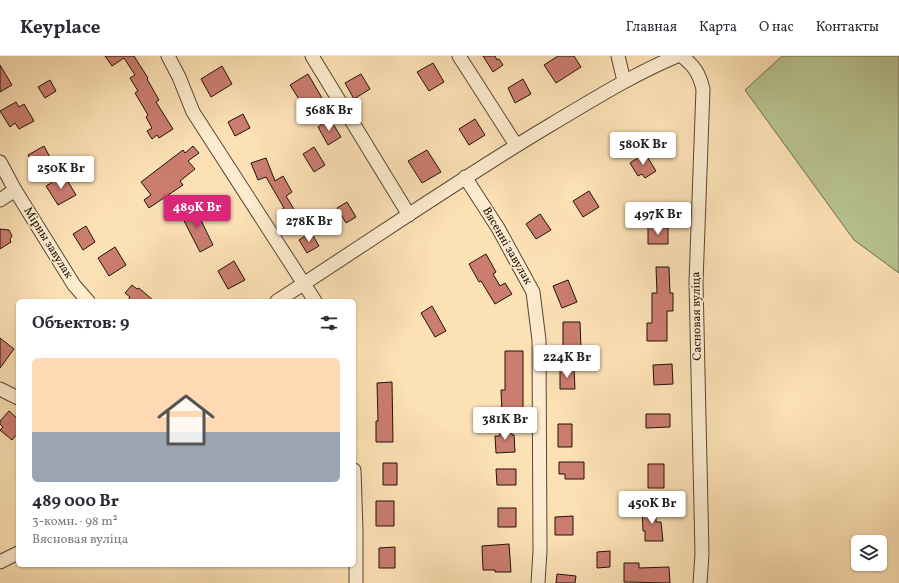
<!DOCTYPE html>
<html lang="ru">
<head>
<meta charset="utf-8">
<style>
  :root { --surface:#fff; --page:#f2f2f3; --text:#2b2b33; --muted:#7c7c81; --line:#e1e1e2; --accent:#db2777 }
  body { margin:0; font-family:Vollkorn,serif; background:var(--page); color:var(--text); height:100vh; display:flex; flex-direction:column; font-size:15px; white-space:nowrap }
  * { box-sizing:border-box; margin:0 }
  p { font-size:13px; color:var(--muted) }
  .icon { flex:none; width:22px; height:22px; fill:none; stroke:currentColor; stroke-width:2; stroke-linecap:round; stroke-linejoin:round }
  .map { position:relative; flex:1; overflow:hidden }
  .panel { position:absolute; left:16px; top:243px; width:340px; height:268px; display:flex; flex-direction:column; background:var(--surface); border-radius:6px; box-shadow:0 1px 3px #0004 }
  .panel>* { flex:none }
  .controls { position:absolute; left:851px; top:479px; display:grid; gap:8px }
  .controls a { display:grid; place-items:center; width:36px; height:36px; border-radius:6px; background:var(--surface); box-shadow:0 1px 3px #0004; font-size:20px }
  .price { position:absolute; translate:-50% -34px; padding:0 9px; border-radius:4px; background:#fff; color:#222; font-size:13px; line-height:26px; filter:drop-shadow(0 1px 2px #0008) }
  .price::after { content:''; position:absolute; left:50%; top:24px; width:12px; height:9px; margin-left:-6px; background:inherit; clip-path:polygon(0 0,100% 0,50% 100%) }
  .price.active { background:var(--accent); color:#fff }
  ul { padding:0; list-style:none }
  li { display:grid; align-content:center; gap:8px; height:212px; padding:0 16px }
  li+li { border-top:1px solid var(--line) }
  li span { display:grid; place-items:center; height:124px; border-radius:6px; color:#555 }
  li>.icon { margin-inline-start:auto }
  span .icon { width:72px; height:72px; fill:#fffc; stroke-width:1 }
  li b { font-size:17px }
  h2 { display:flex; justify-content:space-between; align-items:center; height:48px; padding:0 16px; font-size:17px }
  header { display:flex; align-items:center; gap:24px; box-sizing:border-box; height:56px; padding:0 20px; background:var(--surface); border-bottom:1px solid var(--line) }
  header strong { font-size:19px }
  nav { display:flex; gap:22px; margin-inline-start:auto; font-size:14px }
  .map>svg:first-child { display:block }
  .green { fill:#b8c492; stroke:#6c6c4e }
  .building { fill:#cb7d70; stroke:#20130a }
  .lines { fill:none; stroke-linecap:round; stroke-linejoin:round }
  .minor-casing { stroke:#574635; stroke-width:15 }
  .minor { stroke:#fdeccf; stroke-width:13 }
  .labels { text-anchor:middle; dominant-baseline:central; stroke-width:3; stroke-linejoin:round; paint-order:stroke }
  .street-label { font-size:12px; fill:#20130a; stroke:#fdeccf }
</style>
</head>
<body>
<header>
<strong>Keyplace</strong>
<nav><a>Главная</a><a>Карта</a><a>О нас</a><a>Контакты</a></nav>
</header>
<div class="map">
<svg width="899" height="527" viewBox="0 0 899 527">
  <rect width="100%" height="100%" fill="#fce1b5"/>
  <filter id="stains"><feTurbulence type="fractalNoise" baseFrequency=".005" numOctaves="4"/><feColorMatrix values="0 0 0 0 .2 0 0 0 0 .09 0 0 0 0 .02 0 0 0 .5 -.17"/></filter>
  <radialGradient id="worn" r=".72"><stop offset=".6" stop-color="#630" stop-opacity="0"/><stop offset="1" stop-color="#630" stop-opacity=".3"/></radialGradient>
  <path class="green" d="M782,0H899V217L854,184L745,34Z"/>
  <path class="building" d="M105,0H134L148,22L147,23L159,44L156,46L173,73L159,82L157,79L152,83L147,75L152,72L146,61L148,59L135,37L138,35L130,22L135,19L124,2L112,10Z
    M483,0H495L497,4L499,3L503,9L493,16Z
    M558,0H574L581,11L556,27L544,9Z
    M433,7L444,26L429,35L417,16Z
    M0,9L12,29L0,36Z
    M222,10L232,28L211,41L201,23Z
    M308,18L326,49L309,59L290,29Z
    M361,18L370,33L354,43L345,27Z
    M523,23L531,38L515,47L508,32Z
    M50,24L56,35L45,42L38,31Z
    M16,46L19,51L24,48L34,65L19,73L15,67L10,71L0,55Z
    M243,58L250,72L235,80L228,66Z
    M330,63L341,81L328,89L318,71Z
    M475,63L485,79L469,89L459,73Z
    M44,90L51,103L36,112L28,99Z
    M193,90L199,97L188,105L195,113L180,125L183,129L149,152L144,144L151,139L141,126L183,94L185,97Z
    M314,91L325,109L314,116L303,98Z
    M427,94L441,116L422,127L408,105Z
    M645,97L656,115L645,122L642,118L638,120L630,107Z
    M266,102L275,125L283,120L292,136L286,140L295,155L284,162L280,155L284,152L266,121L258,124L251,107Z
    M64,119L76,139L58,149L46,130Z
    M589,135L599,151L583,161L573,145Z
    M347,146L356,161L346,167L337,152Z
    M194,150L213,189L200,196L180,157Z
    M540,158L551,174L536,183L526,168Z
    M86,170L95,186L83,194L73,178Z
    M648,171L668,172V188H648Z
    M0,173L9,174L12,180L10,183L11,186L0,193Z
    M311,176L319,190L307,197L299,184Z
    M115,191L126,209L109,220L98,202Z
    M486,198L496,216L493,218L500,230L505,227L512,238L495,248L481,225L479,226L469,208Z
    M234,205L245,224L228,233L218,215Z
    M656,211H669L670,237H673V255H667V285H647V267H652V237H657Z
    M568,224L577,246L562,252L553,230Z
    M132,229L137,233L139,232L154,245H127L130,241L125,237Z
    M432,250L446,275L435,281L421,257Z
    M563,266H580L581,292L563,293Z
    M0,282L14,293L0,312Z
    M505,295H523V356H502L501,334H505Z
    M672,308L673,328L654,329L653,309Z
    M574,312L575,333H560V313Z
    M392,326L393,386H376V365H378L377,327Z
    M9,355L18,363V377L12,384L0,374L3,371L0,368V365Z
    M646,358H670V371L646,372Z
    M558,368H572V391H558Z
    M511,370L512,379H514L515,396L496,397L495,380H500L499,371Z
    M559,406H584V423H565V418H559Z
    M383,407H397V429H383Z
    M648,408H664V432H648Z
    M496,413H516V429H497Z
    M376,445H394V470H376Z
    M498,452H516V471H498Z
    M642,452H656V466H661L663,485H645V475H643Z
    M573,460V479H555V461Z
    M509,488L511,516H495V514H483L482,490Z
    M395,491V512H379V492Z
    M610,495V511L597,512V496Z
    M624,507H639V512L669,511L670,527L624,526Z
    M557,518L576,520L575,527H556Z"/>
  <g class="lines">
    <defs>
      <path id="minor" d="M168,0L179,21L193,56L315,245
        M312,0L409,159
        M459,0L516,89
        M618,0L624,25
        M682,0C695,11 699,17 703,33L696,226L702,498L700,527
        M0,106L15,134L74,229L88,245
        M465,121L498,172L533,236L539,284L540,495L538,527
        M0,144L15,134
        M277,245C369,186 459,123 552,68C594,43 632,19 677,0
        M0,333L18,342
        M354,414L356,474V527
        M0,506L18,497"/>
    </defs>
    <use href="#minor" class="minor-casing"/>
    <use href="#minor" class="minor"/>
  </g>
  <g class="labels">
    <g class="street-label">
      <text transform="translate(48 187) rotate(58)">Мірны завулак</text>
      <text transform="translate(507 190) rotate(60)">Вясенні завулак</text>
      <text transform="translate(697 260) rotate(-91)">Сасновая вуліца</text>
    </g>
  </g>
  <rect width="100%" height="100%" filter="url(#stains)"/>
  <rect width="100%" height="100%" fill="url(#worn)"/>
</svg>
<div class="controls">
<a><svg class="icon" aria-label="layers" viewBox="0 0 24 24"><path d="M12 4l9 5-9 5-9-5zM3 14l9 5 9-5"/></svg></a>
</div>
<b class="price" style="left:329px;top:76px">568K Br</b>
<b class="price" style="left:643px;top:110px">580K Br</b>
<b class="price" style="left:61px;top:134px">250K Br</b>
<b class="price active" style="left:197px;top:173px">489K Br</b>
<b class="price" style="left:658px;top:180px">497K Br</b>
<b class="price" style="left:309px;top:187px">278K Br</b>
<b class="price" style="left:567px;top:323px">224K Br</b>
<b class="price" style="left:505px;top:385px">381K Br</b>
<b class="price" style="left:652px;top:469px">450K Br</b>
<section class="panel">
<h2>Объектов: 9<svg class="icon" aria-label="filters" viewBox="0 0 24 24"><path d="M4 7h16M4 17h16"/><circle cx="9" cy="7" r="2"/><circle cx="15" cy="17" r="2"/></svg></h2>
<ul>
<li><span style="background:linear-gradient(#ffd9b3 60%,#9aa5b1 0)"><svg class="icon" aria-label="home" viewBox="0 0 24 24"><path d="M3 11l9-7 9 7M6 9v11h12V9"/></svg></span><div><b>489 000 Br</b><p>3-комн. · 98 m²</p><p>Вясновая вуліца</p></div></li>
</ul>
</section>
</div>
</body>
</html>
